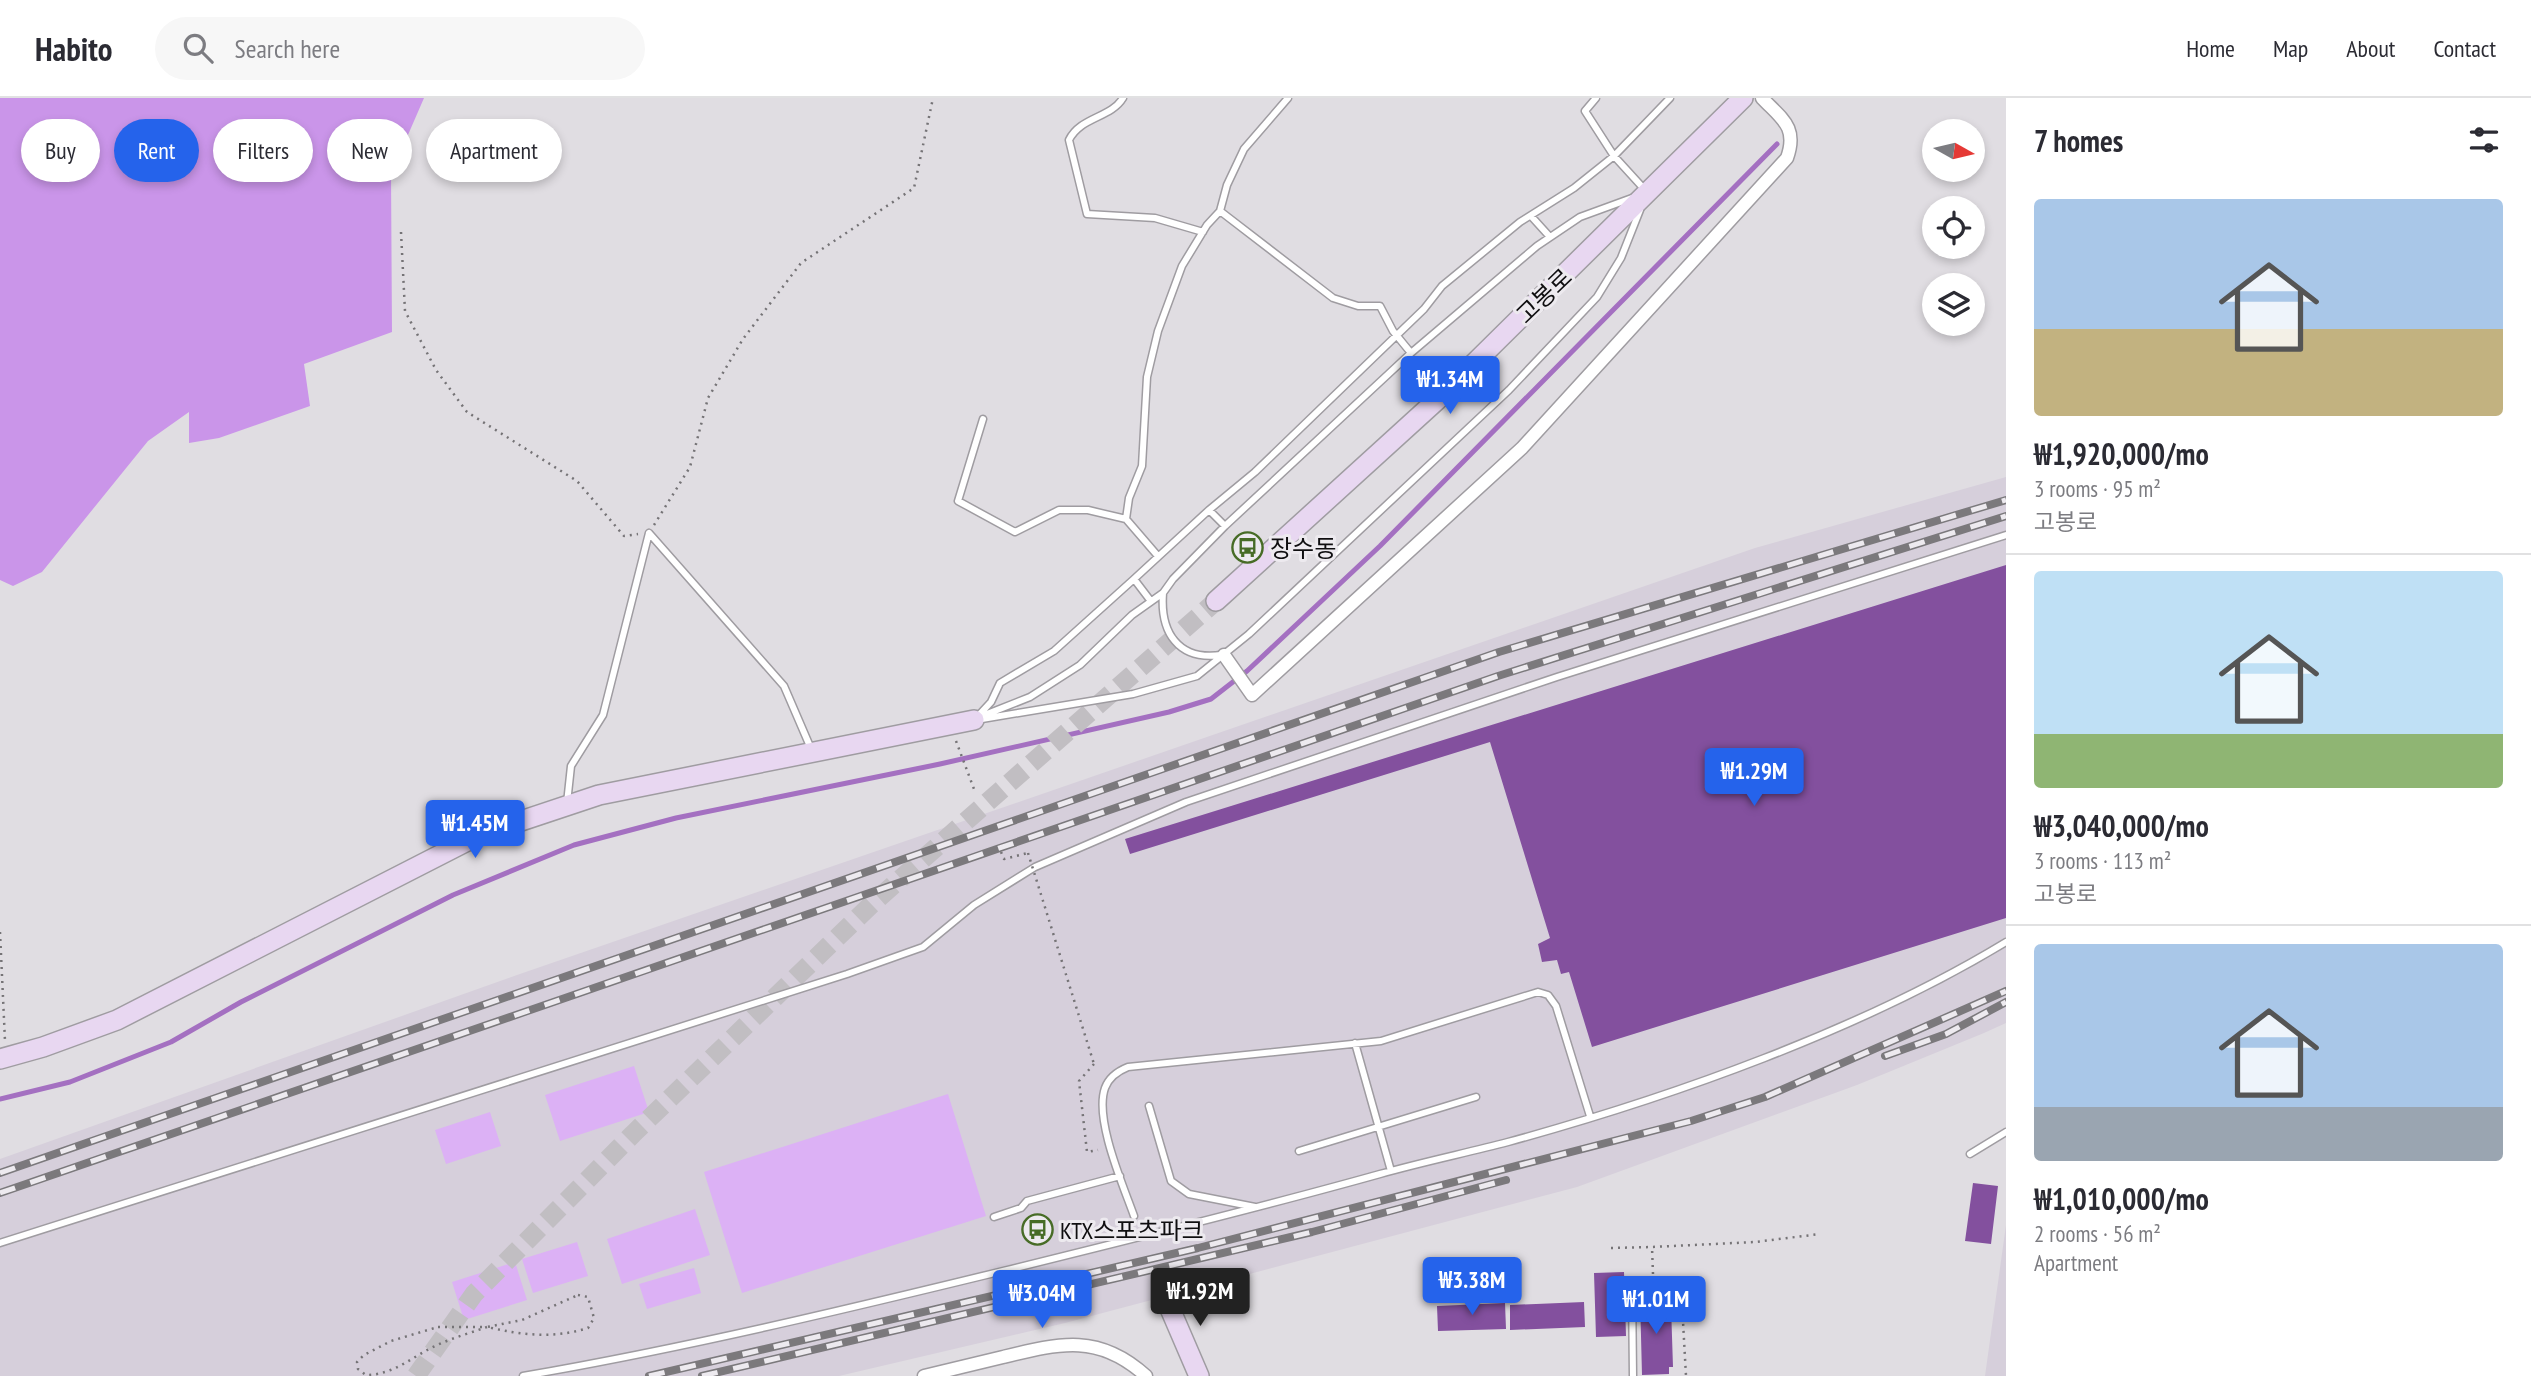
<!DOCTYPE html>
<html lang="en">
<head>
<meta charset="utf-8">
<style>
  :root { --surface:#fff; --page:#f7f7f7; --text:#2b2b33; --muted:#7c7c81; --line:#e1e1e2; --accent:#2563eb }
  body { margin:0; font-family:"PT Sans Narrow","Noto Sans KR",sans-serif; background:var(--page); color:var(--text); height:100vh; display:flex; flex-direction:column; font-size:26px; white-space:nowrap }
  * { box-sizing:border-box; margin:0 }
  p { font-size:23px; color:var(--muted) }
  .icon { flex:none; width:38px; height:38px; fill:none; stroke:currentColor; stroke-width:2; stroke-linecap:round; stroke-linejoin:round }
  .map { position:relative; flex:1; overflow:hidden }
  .drawer { display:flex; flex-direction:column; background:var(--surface); width:525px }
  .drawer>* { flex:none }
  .guide { position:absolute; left:21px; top:21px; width:665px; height:63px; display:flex; gap:14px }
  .needle { width:46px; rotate:98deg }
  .fabs { position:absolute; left:1922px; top:21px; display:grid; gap:14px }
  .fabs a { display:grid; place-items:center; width:63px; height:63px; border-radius:50%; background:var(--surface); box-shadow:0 4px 10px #0003; font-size:35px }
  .price { position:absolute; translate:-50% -60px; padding:0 16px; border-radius:7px; background:var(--accent); color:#fff; font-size:23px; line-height:46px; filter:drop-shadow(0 2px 4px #0008) }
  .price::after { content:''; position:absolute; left:50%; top:42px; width:21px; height:16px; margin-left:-10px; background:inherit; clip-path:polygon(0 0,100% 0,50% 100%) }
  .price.active { background:#222; color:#fff }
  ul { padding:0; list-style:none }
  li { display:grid; align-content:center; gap:14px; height:371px; padding:0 28px }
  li+li { border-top:2px solid var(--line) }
  li span { display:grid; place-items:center; height:217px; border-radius:7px; color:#555 }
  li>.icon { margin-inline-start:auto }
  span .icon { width:126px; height:126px; fill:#fffc; stroke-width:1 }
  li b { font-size:30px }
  h2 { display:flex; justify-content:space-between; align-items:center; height:84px; padding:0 28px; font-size:30px }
  .pill { padding:0 24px; border-radius:32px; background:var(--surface); box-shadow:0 4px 10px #0003; font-size:24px; line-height:63px }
  .pill.active { background:var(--accent); color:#fff }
  header { display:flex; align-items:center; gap:42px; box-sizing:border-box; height:98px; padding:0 35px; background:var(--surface); border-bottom:2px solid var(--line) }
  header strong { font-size:33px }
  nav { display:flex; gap:38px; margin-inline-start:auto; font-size:24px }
  .search { width:490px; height:63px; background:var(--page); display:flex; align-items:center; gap:18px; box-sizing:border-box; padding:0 24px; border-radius:38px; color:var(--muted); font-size:26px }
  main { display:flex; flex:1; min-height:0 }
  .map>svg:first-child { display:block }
  .built { fill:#d6cfdb }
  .green { fill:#dcb1f5 }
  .forest { fill:#ca95e9 }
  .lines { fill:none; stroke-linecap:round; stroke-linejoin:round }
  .stream { stroke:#a470c1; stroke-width:5 }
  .building { fill:#83509e }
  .secondary-tunnel { stroke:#c1bec2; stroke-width:19; stroke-dasharray:19 10; stroke-linecap:butt }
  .lane-casing { stroke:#9f9ca1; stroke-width:9 }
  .street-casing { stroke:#9f9ca1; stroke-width:15 }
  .secondary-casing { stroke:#9f9ca1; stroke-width:22 }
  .path { stroke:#757376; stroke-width:2.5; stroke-dasharray:2 5; stroke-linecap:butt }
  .lane { stroke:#fff; stroke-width:6 }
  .street { stroke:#fff; stroke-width:12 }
  .secondary { stroke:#e8d7f1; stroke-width:19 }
  .rail-casing { stroke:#7b797c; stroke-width:8 }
  .rail { stroke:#edeaef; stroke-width:5; stroke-dasharray:16; stroke-linecap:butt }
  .path-bridge { stroke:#757376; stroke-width:2.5; stroke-dasharray:2 5; stroke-linecap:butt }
  .labels { text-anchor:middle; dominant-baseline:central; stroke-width:6; stroke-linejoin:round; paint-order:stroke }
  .street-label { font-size:24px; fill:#0f0e10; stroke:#edeaef }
  .poi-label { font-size:24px; fill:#0f0e10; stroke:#edeaef; text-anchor:start }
</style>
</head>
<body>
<header>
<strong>Habito</strong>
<div class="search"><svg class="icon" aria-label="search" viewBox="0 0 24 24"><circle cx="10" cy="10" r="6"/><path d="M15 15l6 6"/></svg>Search here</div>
<nav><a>Home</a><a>Map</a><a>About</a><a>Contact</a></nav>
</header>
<main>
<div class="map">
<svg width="2006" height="1278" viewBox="0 0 2006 1278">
  <rect width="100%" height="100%" fill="#e0dde2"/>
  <path class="built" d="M2006,379V925L1984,935L1857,987L1577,1089L1065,1225L839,1278H0V1061L517,877L1755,450Z
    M2006,1127V1278H1985Z"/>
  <path class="green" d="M634,968L649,1014L560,1043L545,997Z
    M948,996L986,1118L742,1195L704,1074Z
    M490,1014L501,1048L446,1066L435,1032Z
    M695,1111L710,1157L622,1186L607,1141Z
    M577,1144L588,1178L533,1195L522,1161Z
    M515,1164L527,1202L464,1222L452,1184Z
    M694,1170L701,1195L647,1211L639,1186Z"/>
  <path class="forest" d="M0,0H424L391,76L392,234L304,266L310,308L219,340L189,345V314L148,343L42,474L13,488L0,482Z"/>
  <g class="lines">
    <path class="stream" d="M0,1001L70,984L171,944L241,904L453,797L574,747L676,720L940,666L1169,614L1211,601L1247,573L1380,448L1777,46"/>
  </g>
  <path class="building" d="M2006,467V820L1592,949L1569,874L1561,876L1557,862L1542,864L1538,846L1550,840L1490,644L1130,756L1125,741Z
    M1973,1085L1998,1088L1991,1146L1965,1143Z
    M1624,1174L1626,1238L1596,1239L1594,1175Z
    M1667,1198V1208H1671L1673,1269H1669V1276L1642,1277L1640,1199Z
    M1584,1204L1585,1229L1510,1232V1207Z
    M1505,1205L1506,1231L1438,1233L1437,1208Z"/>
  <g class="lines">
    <path class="secondary-tunnel" d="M416,1278L474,1196L633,1036L873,805L1216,503"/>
    <defs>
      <path id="lane" d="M1123,0C1111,20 1080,19 1069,42L1087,116L1155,120L1203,134
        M1596,0L1585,13L1614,58L1645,92
        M1220,113L1333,200L1358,208H1380L1393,233L1411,255
        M1531,118L1550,139
        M983,321L958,403L1015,434L1059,412H1088L1126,421L1157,457
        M1209,412L1255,374L1424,211L1442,188L1520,124L1574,90L1614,58L1670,0
        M1126,421L1129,400L1142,368L1147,279L1158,233L1182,168L1207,127L1220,113L1227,87L1244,51L1288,0
        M649,435L784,588L812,653
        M1163,495C1160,534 1178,563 1221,557
        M1150,502L1134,481L1209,412L1225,428
        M978,618L991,604L1000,585L1054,553L1134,481
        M982,618L1030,599L1080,567L1132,517L1163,495L1173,481L1225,428L1411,255L1537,148L1580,119L1632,100
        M976,622L1133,596L1197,578L1249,536L1509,292L1597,199L1621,160L1640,112
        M567,705L571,668L603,617L649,435
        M1355,945L1391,1073
        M1149,1008L1171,1083L1189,1096L1255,1109
        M1299,1053L1476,999
        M1970,1056L2006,1034
        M1134,1118C1123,1087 1094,1021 1105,990C1109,979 1118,973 1128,969L1381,943L1538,894L1548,897L1556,908L1590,1018
        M994,1119L1021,1110L1027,1103L1120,1078
        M0,1145L847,876L923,849L974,807L1035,769L1186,704L1557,579L2006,437
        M523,1278C685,1250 843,1212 1003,1173C1129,1142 1255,1111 1380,1076C1422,1064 1466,1055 1508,1044C1672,999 1861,932 2006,844
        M1633,1278L1632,1187L1653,1186"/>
      <path id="street" d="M1224,557L1252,597L1522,350L1787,60C1798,29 1782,21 1762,0
        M924,1278C950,1272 977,1265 1003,1259C1060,1245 1099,1235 1146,1278"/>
      <path id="secondary" d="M1216,503L1437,302L1743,0
        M0,961L43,949L117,922L479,737L599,697L974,622
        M1165,1199L1199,1278"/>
    </defs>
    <use href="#lane" class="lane-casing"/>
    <use href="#street" class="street-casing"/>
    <use href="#secondary" class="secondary-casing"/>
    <path class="path" d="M401,134L405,213L436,272L467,314L577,383L624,438L638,436
      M654,427L690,369L708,300L743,241L801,165L914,90L933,0
      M956,643L974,691
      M1001,754L1004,761L1028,755
      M0,834L5,943
      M1094,966L1079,983L1087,1054L1098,1052
      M1611,1150L1652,1149
      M1653,1176L1652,1149L1755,1144L1820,1136
      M1664,1186L1681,1187L1686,1278
      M578,1197L588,1199L594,1220L588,1230C553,1241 522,1237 487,1229L522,1222Z
      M438,1229H487C470,1235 452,1240 435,1248C412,1259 393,1277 366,1277L358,1271L357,1264L364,1257L391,1243Z"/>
    <use href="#lane" class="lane"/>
    <use href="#street" class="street"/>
    <use href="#secondary" class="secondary"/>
    <defs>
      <path id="rail" d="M1885,958L1946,936L2006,904
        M0,1075L1499,554L2006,402
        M0,1095L1498,578L2006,418
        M649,1278L1198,1150L1691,1023L1765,999L2006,893
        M702,1278L1312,1134L1506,1082"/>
    </defs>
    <use href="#rail" class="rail-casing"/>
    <use href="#rail" class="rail"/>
    <path class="path-bridge" d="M1028,755L1094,966"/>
  </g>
  <defs>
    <symbol id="bus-ring" viewBox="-11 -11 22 22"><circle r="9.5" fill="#edeaef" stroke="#476c26" stroke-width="1.5"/><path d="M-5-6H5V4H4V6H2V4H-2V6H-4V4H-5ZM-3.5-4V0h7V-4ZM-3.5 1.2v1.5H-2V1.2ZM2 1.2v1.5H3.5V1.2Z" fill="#476c26"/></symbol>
  </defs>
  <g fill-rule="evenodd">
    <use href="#bus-ring" x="1230" y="432" width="35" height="35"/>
    <use href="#bus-ring" x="1020" y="1114" width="35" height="35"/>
  </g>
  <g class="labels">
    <g class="street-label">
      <text transform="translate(1544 198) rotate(-44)">고봉로</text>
    </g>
    <g class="poi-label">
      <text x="1270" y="450">장수동</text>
      <text x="1060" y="1132">KTX스포츠파크</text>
    </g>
  </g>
</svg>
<div class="fabs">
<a><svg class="needle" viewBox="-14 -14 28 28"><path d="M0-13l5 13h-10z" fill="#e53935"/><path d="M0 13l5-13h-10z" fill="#7c7c81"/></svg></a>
<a><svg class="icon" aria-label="locate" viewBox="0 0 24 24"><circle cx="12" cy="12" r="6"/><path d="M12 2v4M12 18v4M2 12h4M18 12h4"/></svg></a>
<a><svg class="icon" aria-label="layers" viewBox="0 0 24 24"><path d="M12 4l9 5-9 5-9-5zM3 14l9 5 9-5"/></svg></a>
</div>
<b class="price" style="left:1450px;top:318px">₩1.34M</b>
<b class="price" style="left:1754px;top:710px">₩1.29M</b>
<b class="price" style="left:475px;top:762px">₩1.45M</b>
<b class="price" style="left:1472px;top:1219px">₩3.38M</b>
<b class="price active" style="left:1200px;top:1230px">₩1.92M</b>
<b class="price" style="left:1042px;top:1232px">₩3.04M</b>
<b class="price" style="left:1656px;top:1238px">₩1.01M</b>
<div class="guide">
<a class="pill">Buy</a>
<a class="pill active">Rent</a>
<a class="pill">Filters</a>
<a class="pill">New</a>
<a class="pill">Apartment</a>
</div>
</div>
<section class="drawer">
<h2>7 homes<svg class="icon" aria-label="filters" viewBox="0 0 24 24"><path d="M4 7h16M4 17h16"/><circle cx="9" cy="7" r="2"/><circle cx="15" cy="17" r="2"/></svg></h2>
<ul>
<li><span style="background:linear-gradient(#a9c7e8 60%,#c2b280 0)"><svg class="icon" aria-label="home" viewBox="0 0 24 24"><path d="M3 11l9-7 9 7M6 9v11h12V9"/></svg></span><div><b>₩1,920,000/mo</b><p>3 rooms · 95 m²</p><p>고봉로</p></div></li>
<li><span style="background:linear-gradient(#bfe0f5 75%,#8fb573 0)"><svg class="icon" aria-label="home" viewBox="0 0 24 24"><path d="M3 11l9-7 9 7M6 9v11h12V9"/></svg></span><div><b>₩3,040,000/mo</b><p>3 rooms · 113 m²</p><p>고봉로</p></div></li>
<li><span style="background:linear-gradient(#a9c7e8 75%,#9aa5b1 0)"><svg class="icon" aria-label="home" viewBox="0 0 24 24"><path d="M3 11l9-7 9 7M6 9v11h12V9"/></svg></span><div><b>₩1,010,000/mo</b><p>2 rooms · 56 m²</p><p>Apartment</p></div></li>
</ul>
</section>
</main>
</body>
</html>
